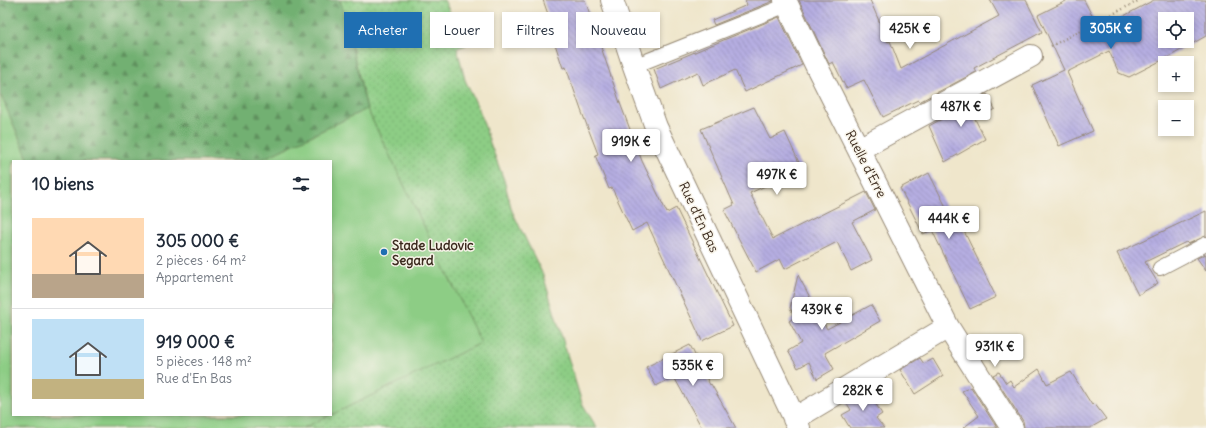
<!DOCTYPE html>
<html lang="fr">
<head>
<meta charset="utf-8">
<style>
  :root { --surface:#fff; --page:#f6f6f7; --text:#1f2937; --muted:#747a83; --line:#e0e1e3; --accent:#1f6fb2 }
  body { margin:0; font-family:Delius,sans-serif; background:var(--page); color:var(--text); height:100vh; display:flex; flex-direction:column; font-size:15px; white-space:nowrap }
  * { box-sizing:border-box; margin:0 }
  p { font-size:13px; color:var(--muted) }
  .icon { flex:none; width:22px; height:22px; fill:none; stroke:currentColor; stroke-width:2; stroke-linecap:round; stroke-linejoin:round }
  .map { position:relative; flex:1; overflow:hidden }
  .side { position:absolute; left:12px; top:160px; width:320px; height:256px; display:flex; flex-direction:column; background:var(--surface); border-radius:0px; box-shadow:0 2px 6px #0003 }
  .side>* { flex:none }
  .hud { position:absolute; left:344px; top:12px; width:380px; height:36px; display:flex; gap:8px }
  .tools { position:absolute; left:1158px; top:12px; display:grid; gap:8px }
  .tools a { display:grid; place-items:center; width:36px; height:36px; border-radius:0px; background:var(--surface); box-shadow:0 2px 6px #0003; font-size:20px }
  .price { position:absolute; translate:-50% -34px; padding:0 9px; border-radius:4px; background:#fff; color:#222; font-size:13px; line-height:26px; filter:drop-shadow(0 1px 2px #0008) }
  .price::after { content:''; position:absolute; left:50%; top:24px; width:12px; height:9px; margin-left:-6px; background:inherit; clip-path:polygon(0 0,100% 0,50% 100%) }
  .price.current { background:var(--accent); color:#fff }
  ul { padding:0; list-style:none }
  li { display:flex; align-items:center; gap:12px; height:100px; padding:0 20px }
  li+li { border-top:1px solid var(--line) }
  li span { display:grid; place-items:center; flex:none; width:112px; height:80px; border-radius:0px; color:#555 }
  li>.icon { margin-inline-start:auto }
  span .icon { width:48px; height:48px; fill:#fffc; stroke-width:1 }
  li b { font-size:17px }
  h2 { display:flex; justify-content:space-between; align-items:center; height:48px; padding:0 20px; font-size:17px }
  .chip { padding:0 14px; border-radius:0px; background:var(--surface); box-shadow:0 2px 6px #0003; font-size:14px; line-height:36px }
  .chip.current { background:var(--accent); color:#fff }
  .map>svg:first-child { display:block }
  .green { fill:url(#green-dots); stroke:#647c52 }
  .forest { fill:url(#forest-firs); stroke:#566d48 }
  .pitch { fill:#8dcd85; stroke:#647c52 }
  .building { fill:url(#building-back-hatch); fill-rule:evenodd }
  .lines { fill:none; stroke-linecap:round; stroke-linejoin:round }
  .lane-casing { stroke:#958874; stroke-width:16 }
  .street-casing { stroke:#958874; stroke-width:24 }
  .path { stroke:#958874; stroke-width:2.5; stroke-dasharray:1 3; stroke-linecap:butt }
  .lane { stroke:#fff; stroke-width:14 }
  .street { stroke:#fff; stroke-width:22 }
  .poi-dot { fill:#1f6fb2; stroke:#f7f3e8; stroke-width:1.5 }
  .labels { text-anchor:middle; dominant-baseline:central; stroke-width:3; stroke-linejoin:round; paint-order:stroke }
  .street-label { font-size:13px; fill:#3b2a1e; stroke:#f7f3e8 }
  .poi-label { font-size:13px; font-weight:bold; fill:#3b2a1e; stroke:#f7f3e8; text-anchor:start }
</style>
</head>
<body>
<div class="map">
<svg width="1206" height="428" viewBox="0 0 1206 428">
  <defs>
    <pattern id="green-dots" width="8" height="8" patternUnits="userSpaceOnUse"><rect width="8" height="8" fill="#8dcd85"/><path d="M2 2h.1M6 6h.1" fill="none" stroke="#7bb072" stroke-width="1.8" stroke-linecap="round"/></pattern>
    <pattern id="forest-firs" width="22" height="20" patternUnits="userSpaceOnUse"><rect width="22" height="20" fill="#72b072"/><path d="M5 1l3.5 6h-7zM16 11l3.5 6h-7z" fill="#5f8f5d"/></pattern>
    <pattern id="building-back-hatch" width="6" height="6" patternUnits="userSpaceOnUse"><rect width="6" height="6" fill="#b6aee2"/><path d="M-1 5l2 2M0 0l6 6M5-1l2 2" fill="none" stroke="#958eb7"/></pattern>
  </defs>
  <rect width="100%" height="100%" fill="#f7f3e8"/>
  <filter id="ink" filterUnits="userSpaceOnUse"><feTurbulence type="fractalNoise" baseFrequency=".025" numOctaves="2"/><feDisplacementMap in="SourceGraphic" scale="8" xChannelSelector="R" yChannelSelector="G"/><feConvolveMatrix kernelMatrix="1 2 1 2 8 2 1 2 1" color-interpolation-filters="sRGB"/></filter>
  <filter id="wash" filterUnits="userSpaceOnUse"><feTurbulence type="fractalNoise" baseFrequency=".012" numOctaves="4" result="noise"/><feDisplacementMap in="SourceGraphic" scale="16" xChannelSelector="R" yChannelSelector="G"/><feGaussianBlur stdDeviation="0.9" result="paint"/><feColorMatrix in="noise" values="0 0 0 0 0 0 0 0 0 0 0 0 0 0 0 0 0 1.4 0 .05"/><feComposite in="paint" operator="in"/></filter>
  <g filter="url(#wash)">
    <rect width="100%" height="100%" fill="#efe6cb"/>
    <path class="green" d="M340,0H444L466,45L457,48L465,80L480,112L490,143L504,180L512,211L543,275L582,403L597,428H303L480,343L367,109Z"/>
    <path class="forest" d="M0,0H340L367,109L259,161H29L1,96H0Z"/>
    <path class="pitch" d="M0,96H1L29,161H13V415H330L303,428H0Z
      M367,109L481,343L331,415V161H259Z"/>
    <g id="blocks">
      <path class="building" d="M543,0H585L620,103L642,161L667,213L676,208L733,326L702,341L647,223L632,231L612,188L609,189L595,155L598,154L581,110L566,67L563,68L552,35L555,34Z
        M745,0H773V1L714,25L712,20L747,5Z
        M799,0H870L888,42L890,41L901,69L999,16L990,0H1026L1042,32L974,68L976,72L919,102L918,100L883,117L864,80L846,88L833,62L829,64Z
        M1068,0H1084L1099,29L1154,0H1206V36L1174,54L1129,77L1119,73L1109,51L1067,72L1093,131L1059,146L1032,85L1064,70L1038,15ZM1165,19H1187V41H1165Z
        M779,17L802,65L745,92L735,70L703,85L698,72L661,89L654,69Z
        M987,94L995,109L975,119L985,139L945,162L929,126Z
        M754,107L770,139L785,132L802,169L750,193L773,239L866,192L875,210L852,222L872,260L851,271L837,242L785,269L780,259L756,272L724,210L734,205L701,129Z
        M929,173L958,231L963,229L996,297L970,309L932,230L923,234L900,188Z
        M1206,211V236L1188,244L1186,242L1145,262L1158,283L1138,295L1117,253Z
        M1206,254V271L1197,258Z
        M798,275L827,329L871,305L880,321L825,353L834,369L817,379L809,362L798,368L788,351L801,343L789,321L795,317L790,308Z
        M690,345L710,385L711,384L736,428H702L674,377L656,386L646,367Z
        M920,358L924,364L933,359L943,376L915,394L900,370Z
        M1039,369L1047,384L1071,372L1092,405L1094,403L1106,419L1090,428H1024L1023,421L993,375L999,372L1006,383L1010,380L1014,387Z
        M971,387L997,428H963L979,416L962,391Z
        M867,390L882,414L876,418L884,428H850L842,415L851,410L846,402Z"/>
    </g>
  </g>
  <g filter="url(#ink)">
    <use href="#blocks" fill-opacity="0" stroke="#958874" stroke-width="1"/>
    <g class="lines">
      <defs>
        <path id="lane" d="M634,66L787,5
          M1160,268L1206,244"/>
        <path id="street" d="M612,0L634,66L656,127L799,428
          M785,0L817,67L948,327L794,419
          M859,149L1031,56
          M948,327L1012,428"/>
      </defs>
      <use href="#lane" class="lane-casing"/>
      <use href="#street" class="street-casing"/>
      <path class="path" d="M1051,46L1140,0"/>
      <use href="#lane" class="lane"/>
      <use href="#street" class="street"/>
    </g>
  </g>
  <circle class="poi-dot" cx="384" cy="252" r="4"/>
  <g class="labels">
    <g class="street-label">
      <text transform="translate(866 164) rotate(63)">Ruelle d'Erre</text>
      <text transform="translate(699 217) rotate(65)">Rue d'En Bas</text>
    </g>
    <g class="poi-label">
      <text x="392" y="245">Stade Ludovic<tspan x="392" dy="15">Segard</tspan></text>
    </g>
  </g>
</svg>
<div class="tools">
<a><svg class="icon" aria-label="locate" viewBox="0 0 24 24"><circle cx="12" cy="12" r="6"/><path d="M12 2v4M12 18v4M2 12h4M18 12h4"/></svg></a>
<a>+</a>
<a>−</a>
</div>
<b class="price" style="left:910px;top:50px">425K €</b>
<b class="price current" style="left:1111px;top:50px">305K €</b>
<b class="price" style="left:961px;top:128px">487K €</b>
<b class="price" style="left:631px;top:163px">919K €</b>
<b class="price" style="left:777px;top:196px">497K €</b>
<b class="price" style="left:949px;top:240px">444K €</b>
<b class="price" style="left:822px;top:331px">439K €</b>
<b class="price" style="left:995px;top:368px">931K €</b>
<b class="price" style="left:693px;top:387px">535K €</b>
<b class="price" style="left:863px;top:412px">282K €</b>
<div class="hud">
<a class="chip current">Acheter</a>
<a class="chip">Louer</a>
<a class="chip">Filtres</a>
<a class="chip">Nouveau</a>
</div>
<section class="side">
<h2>10 biens<svg class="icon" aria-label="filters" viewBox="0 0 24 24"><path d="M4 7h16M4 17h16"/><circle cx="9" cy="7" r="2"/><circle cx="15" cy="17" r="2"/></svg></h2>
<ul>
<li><span style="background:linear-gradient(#ffd9b3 70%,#b9a48a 0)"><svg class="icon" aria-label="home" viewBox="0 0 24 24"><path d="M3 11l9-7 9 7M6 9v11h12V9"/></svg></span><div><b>305 000 €</b><p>2 pièces · 64 m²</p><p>Appartement</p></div></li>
<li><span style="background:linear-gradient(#bfe0f5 75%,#c2b280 0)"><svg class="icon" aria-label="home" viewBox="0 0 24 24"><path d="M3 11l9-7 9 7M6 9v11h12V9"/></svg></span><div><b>919 000 €</b><p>5 pièces · 148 m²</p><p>Rue d'En Bas</p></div></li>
</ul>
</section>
</div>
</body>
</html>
